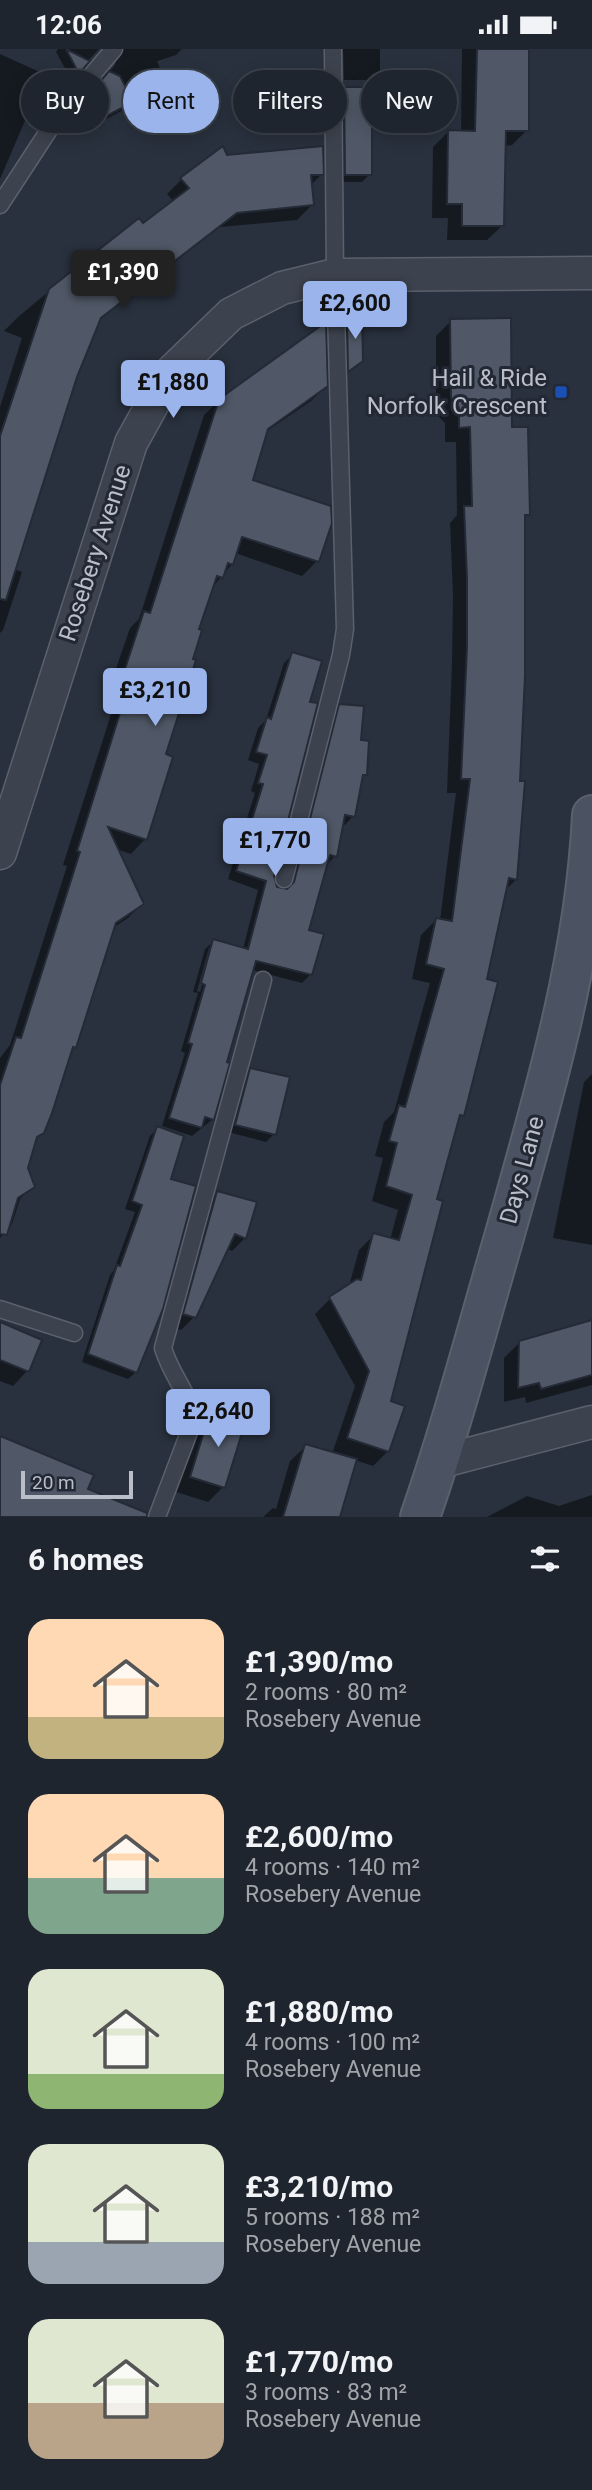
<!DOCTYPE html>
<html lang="en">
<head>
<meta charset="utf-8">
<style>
  :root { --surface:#1f252e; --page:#2c313a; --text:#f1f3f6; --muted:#a1a5aa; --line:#3c424a; --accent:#9bb5ec }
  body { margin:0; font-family:Roboto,sans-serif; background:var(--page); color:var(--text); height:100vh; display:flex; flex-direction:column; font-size:26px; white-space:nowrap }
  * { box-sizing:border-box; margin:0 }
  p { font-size:23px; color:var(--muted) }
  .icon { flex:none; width:38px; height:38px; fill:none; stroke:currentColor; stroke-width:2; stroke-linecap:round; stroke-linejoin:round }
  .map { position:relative; height:1468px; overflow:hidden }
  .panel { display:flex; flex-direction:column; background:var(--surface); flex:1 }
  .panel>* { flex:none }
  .top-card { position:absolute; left:21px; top:21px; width:551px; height:63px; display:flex; gap:14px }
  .scale { position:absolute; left:21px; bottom:18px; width:112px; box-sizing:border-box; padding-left:7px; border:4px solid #b9bec9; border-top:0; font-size:19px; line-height:24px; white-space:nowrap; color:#b9bec9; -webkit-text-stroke:5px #222834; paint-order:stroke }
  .price { position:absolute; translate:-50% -60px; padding:0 16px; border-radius:7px; background:var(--accent); color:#111; font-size:23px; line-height:46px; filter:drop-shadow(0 2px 4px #0008) }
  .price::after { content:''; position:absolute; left:50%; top:42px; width:21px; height:16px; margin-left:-10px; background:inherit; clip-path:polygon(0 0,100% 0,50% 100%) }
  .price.on { background:#222; color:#fff }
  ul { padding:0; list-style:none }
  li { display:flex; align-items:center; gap:21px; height:175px; padding:0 28px }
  li span { display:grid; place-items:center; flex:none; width:196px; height:140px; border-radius:21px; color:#555 }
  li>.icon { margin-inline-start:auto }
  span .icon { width:84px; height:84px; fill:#fffc; stroke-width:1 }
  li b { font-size:30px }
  h2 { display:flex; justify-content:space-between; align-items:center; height:84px; padding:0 28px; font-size:30px }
  .pill { padding:0 24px; border-radius:32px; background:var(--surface); box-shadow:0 4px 18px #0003,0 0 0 2px var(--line); font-size:24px; line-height:63px }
  .pill.on { background:var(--accent); color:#111 }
  .status { display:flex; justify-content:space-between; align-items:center; height:49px; padding:0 35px; background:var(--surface); direction:ltr }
  .status svg { height:19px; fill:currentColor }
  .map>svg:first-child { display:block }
  .shadow { fill:#0007; fill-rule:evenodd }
  .building { fill:#505867; stroke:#242a36; stroke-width:2 }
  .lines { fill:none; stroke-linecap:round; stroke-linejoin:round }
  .lane-casing { stroke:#5b616c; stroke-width:19 }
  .street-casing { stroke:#5b616c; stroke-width:35 }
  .secondary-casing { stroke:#5b616c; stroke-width:42 }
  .lane { stroke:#3d434e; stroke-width:16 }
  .street { stroke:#3d434e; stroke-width:32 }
  .secondary { stroke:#4b5261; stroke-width:38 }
  .transit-dot { fill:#1a4fb4; stroke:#222834; stroke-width:2.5 }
  .labels { text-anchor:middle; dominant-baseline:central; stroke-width:6; stroke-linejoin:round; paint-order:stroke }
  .poi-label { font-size:24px; fill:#b9bec9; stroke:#222834; text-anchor:end }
  .street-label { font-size:24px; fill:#b9bec9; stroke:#222834 }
</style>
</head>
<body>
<div class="status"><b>12:06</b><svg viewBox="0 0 49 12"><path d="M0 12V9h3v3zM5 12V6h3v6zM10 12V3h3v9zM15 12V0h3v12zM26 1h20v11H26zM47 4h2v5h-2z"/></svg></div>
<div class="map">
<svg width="592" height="1468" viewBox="0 0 592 1468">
  <rect width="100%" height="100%" fill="#29313e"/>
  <path class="shadow" d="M58,0H99L71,30L56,3Z
    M112,0H182L176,6L157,12L163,27L155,35L128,46L131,53L123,61L95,76L83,53L115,16L117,4Z
    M343,0H380V23L372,31H344Z
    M462,0H527V81L512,96L504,97L503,176L487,191H447L448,169H432L433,98L448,83H461Z
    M0,5L55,30L43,54L29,68L27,67L0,130Z
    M345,40L370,125L362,133H338L337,47Z
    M322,125L310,137L312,156L297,171L220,178L97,273L0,397V358L22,289L4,282L18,268L85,212L143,177L174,153L167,145L182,130Z
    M347,268L362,311L341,328L340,276Z
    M451,272L510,380L528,466L523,470L516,831L504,842L485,931L462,1066L456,1072L435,1152L389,1354L388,1402L373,1417L355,1411L338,1468H263L273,1459L276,1460L290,1412L306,1397L332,1405L355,1337L315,1265L330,1250L349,1237L359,1201L374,1186L390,1191L398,1161L372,1152L383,1109L375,1107L384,1073L394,1063L430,934L412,930L421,886L436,871L440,872L456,744H447L452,614L453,546L450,474L457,466L456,393H445V374L436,365V287Z
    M326,337L311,352L264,384L250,433L317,512L302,527L235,504L232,515L211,540L197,581L164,706L145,790L131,805L116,800L142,855L128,869L113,879L74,998L70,1002L43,1083L35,1091L26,1119L33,1137L20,1150L12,1175L0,1189V1009L10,996L67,817L63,816L120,637L111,634L130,579L139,570L204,366L220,351Z
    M0,410L14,520L22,523L3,581L0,584Z
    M293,605L307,655L272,827L276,839L287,841L331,666L340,657L359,693L365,725L360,730L353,767L345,776L341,775L335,807L326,816L307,882L311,925L302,934L252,921L225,1014L213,1070L192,1087L162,1077L185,1004L181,1002L198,944L193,943L205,900L214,892L243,900L258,841L228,830L255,744L251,742L259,715L248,711L258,679L266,671L284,614ZM209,899H212L200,943L197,942Z
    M251,1020L274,1085L266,1093L228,1083L243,1028Z
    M592,1025V1196L553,1189L584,1033Z
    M158,1079L169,1131L136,1323L128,1330L82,1313L110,1226L114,1221L135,1163L125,1160L150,1087Z
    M217,1144L245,1189L232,1202L226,1199L194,1268L181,1281L171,1278L204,1157Z
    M592,1272V1336L526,1354L525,1348L504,1353V1309L520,1293Z
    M0,1278L38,1295L27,1322L13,1337L0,1332Z
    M211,1362L223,1438L208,1453L176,1443L196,1377Z
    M592,1446V1468H487L527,1447L559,1457Z"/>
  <path class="building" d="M66,0L90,12L79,25Z
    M477,0H529V82H506L504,177H462V155H447L448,81L475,82Z
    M109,22L120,27L133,53L103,69L90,45Z
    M344,38H372V126H345Z
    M223,97L227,106L323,97L324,126H311L314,156L237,164L101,269L77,328L6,551L0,550V387L49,240L139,169L143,174L189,139L180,129Z
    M362,266L363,312L348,323L347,267Z
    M511,269L512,378H528L530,466H525V627L520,732H525L517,831L509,829L487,930L498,933L464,1067L460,1066L437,1150L443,1152L391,1352L405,1357L389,1403L347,1389L369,1322L329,1248L357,1230L361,1231L373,1184L399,1191L412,1146L386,1137L397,1094L389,1092L399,1056L405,1058L444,920L426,915L436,869L452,872L470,730H461L467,598V530L464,457H472L470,378L459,379V359L451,349L450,270Z
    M326,273L328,337L268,380L253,431L331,457L332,474L319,513L242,488L233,516L228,514L223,529L217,527L199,580L202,581L193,610L196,611L166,705L173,708L147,791L108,778L144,855L116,874L76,999L73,998L52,1064L44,1084L37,1088L28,1119L35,1138L18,1149L7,1186L0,1185V1036L16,988L21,989L80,803L77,802L133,622L125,620L144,562L150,564L219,350Z
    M292,603L322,612L310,653L318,654L274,827L277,838L287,840L294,833L339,655L364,657L361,691L369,692L367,726H363L355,768L345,766L337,808L330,806L309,881L324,885L312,926L256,912L227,1013L230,1014L214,1071L205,1068L202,1079L169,1069L192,995L188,994L205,936L201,934L213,890L248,900L266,832L236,822L263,735L258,734L267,706L256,703L267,668L271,670Z
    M250,1019L290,1028L276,1086L235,1076Z
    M157,1077L184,1087L171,1130L196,1137L163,1260L137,1324L88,1305L117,1216L120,1217L142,1156L132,1152Z
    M217,1142L257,1153L246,1190L235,1185L196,1269L183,1265Z
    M592,1271V1326L541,1340L539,1334L518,1339L519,1292Z
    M0,1273L42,1291L29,1323L0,1311Z
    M211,1360L246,1371L225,1439L190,1428Z
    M0,1387L94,1426L88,1440L147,1464V1468H0Z
    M305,1395L357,1410L340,1468H283Z"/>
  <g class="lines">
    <defs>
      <path id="lane" d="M0,156L62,61L114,0
        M284,830L341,606L345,580L335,226L333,0
        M0,1260L74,1284
        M157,1468L194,1370C189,1344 171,1326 163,1299L263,931"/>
      <path id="street" d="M0,804L131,394L169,325L231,265L282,239L335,226L592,224
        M439,1413L592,1373"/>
      <path id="secondary" d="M420,1468C452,1376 477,1281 504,1188C543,1050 585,910 592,766"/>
    </defs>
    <use href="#lane" class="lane-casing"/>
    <use href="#street" class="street-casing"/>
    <use href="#secondary" class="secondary-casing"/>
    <use href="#lane" class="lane"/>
    <use href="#street" class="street"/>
    <use href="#secondary" class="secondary"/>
  </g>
  <rect class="transit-dot" x="554" y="336" width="14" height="14" rx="3.5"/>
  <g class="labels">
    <g class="poi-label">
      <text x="547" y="329">Hail &amp; Ride<tspan x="547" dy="28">Norfolk Crescent</tspan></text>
    </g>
    <g class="street-label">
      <text transform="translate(95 504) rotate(-72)">Rosebery Avenue</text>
      <text transform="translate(522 1121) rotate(-75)">Days Lane</text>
    </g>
  </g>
</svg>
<div class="scale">20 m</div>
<b class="price on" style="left:123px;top:261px">£1,390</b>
<b class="price" style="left:355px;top:292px">£2,600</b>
<b class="price" style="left:173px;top:371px">£1,880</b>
<b class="price" style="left:155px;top:679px">£3,210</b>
<b class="price" style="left:275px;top:829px">£1,770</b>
<b class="price" style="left:218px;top:1400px">£2,640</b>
<div class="top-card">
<a class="pill">Buy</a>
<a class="pill on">Rent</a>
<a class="pill">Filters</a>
<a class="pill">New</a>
</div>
</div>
<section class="panel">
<h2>6 homes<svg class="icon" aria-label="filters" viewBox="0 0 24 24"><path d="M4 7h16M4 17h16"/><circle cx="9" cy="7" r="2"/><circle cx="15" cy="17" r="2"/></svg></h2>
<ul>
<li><span style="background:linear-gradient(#ffd9b3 70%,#c2b280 0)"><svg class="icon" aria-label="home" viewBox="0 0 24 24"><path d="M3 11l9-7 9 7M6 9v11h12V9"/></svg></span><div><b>£1,390/mo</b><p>2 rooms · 80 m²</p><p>Rosebery Avenue</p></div></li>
<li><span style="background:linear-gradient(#ffd9b3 60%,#7fa58c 0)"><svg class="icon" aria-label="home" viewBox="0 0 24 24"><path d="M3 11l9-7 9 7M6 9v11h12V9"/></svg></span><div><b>£2,600/mo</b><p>4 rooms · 140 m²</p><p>Rosebery Avenue</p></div></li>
<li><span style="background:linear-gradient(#dfe7d0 75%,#8fb573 0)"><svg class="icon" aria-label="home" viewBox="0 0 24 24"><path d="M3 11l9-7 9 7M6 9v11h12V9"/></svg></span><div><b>£1,880/mo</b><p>4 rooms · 100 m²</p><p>Rosebery Avenue</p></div></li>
<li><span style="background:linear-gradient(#dfe7d0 70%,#9aa5b1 0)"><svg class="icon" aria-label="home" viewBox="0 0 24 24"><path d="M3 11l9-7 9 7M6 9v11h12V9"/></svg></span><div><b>£3,210/mo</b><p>5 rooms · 188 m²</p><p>Rosebery Avenue</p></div></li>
<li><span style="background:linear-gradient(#dfe7d0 60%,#b9a48a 0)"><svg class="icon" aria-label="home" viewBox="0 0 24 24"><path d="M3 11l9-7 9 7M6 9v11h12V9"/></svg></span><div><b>£1,770/mo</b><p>3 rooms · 83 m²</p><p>Rosebery Avenue</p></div></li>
</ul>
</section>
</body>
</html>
